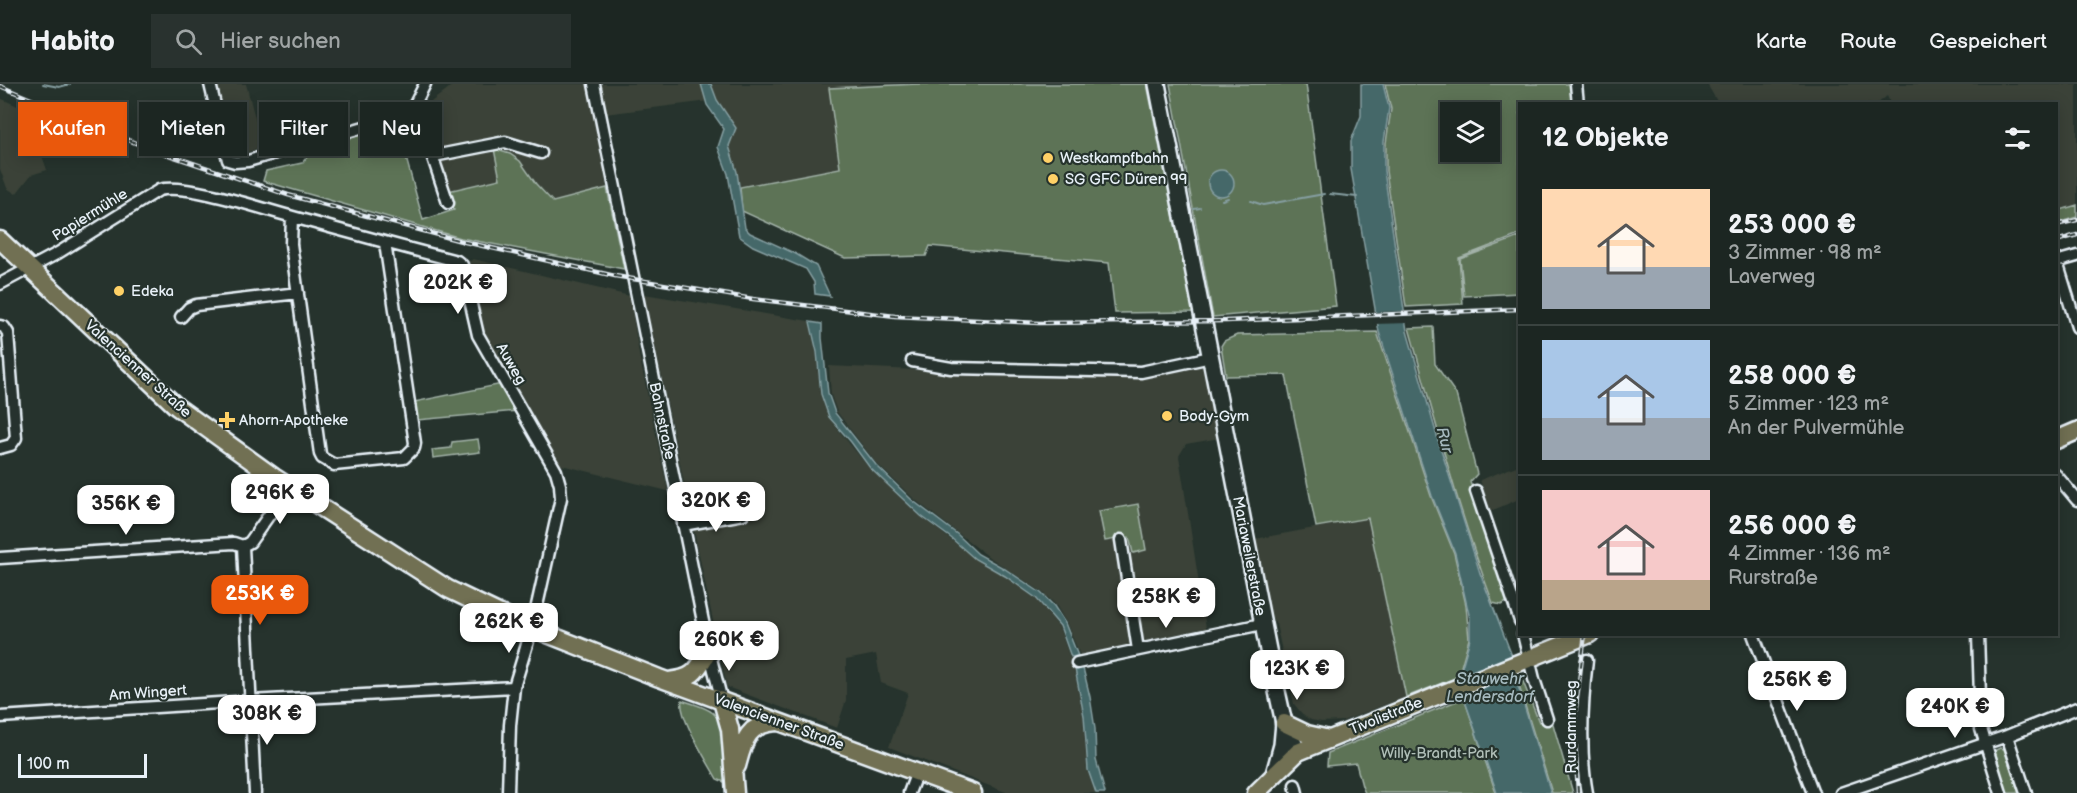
<!DOCTYPE html>
<html lang="de">
<head>
<meta charset="utf-8">
<style>
  :root { --surface:#1c2622; --page:#29322f; --text:#f1f3f6; --muted:#a0a5a5; --line:#3a4340; --accent:#ea580c }
  body { margin:0; font-family:"Balsamiq Sans",sans-serif; background:var(--page); color:var(--text); height:100vh; display:flex; flex-direction:column; font-size:22px; white-space:nowrap }
  * { box-sizing:border-box; margin:0 }
  p { font-size:20px; color:var(--muted) }
  .icon { flex:none; width:33px; height:33px; fill:none; stroke:currentColor; stroke-width:2; stroke-linecap:round; stroke-linejoin:round }
  .map { position:relative; flex:1; overflow:hidden }
  .side { position:absolute; left:1518px; top:18px; width:540px; height:534px; display:flex; flex-direction:column; background:var(--surface); border-radius:0px; box-shadow:0 3px 15px #0003,0 0 0 2px var(--line) }
  .side>* { flex:none }
  .top-card { position:absolute; left:18px; top:18px; width:570px; height:54px; display:flex; gap:12px }
  .buttons { position:absolute; left:1440px; top:18px; display:grid; gap:12px }
  .buttons a { display:grid; place-items:center; width:60px; height:60px; border-radius:0px; background:var(--surface); box-shadow:0 3px 15px #0003,0 0 0 2px var(--line); font-size:30px }
  .scale { position:absolute; left:18px; bottom:15px; width:129px; box-sizing:border-box; padding-left:6px; border:3px solid #e8f1f8; border-top:0; font-size:16px; line-height:21px; white-space:nowrap; color:#e8f1f8; -webkit-text-stroke:4px #26332d; paint-order:stroke }
  .price { position:absolute; translate:-50% -51px; padding:0 14px; border-radius:12px; background:#fff; color:#222; font-size:20px; line-height:39px; filter:drop-shadow(0 2px 3px #0008) }
  .price::after { content:''; position:absolute; left:50%; top:36px; width:18px; height:14px; margin-left:-9px; background:inherit; clip-path:polygon(0 0,100% 0,50% 100%) }
  .price.current { background:var(--accent); color:#fff }
  ul { padding:0; list-style:none }
  li { display:flex; align-items:center; gap:18px; height:150px; padding:0 24px }
  li+li { border-top:2px solid var(--line) }
  li span { display:grid; place-items:center; flex:none; width:168px; height:120px; border-radius:0px; color:#555 }
  li>.icon { margin-inline-start:auto }
  span .icon { width:72px; height:72px; fill:#fffc; stroke-width:1 }
  li b { font-size:26px }
  h2 { display:flex; justify-content:space-between; align-items:center; height:72px; padding:0 24px; font-size:26px }
  .chip { padding:0 21px; border-radius:0px; background:var(--surface); box-shadow:0 3px 15px #0003,0 0 0 2px var(--line); font-size:21px; line-height:54px }
  .chip.current { background:var(--accent); color:#fff }
  header { display:flex; align-items:center; gap:36px; box-sizing:border-box; height:84px; padding:0 30px; background:var(--surface); border-bottom:2px solid var(--line) }
  header strong { font-size:28px }
  nav { display:flex; gap:33px; margin-inline-start:auto; font-size:21px }
  .search { width:420px; height:54px; background:var(--page); display:flex; align-items:center; gap:15px; box-sizing:border-box; padding:0 21px; border-radius:0px; color:var(--muted); font-size:22px }
  .map>svg:first-child { display:block }
  .built { fill:#3a4338 }
  .green { fill:#5d7357; stroke:#a2b2a8; stroke-width:1.5; fill-rule:evenodd }
  .water { fill:#446869; stroke:#869fa2; stroke-width:1.5 }
  .pier { fill:#26332d }
  .lines { fill:none; stroke-linecap:round; stroke-linejoin:round }
  .stream { stroke:#869fa2; stroke-width:2 }
  .street-casing { stroke:#e8f1f8; stroke-width:15 }
  .secondary-casing { stroke:#e8f1f8; stroke-width:20 }
  .primary-casing { stroke:#e8f1f8; stroke-width:21 }
  .street { stroke:#26332d; stroke-width:10 }
  .secondary { stroke:#26332d; stroke-width:15 }
  .primary { stroke:#716f52; stroke-width:16 }
  .rail-casing { stroke:#e8f1f8; stroke-width:4.5 }
  .rail { stroke:#26332d; stroke-width:2; stroke-dasharray:7; stroke-linecap:butt }
  .poi-dot { fill:#ffd166; stroke:#26332d; stroke-width:2 }
  .labels { text-anchor:middle; dominant-baseline:central; stroke-width:4.5; stroke-linejoin:round; paint-order:stroke }
  .poi-label { font-size:15px; fill:#e8f1f8; stroke:#26332d; text-anchor:start }
  .street-label { font-size:15px; fill:#e8f1f8; stroke:#26332d }
  .park-label { font-size:15px; fill:#b0bfb8; stroke:#26332d }
  .water-label { font-size:16px; font-style:italic; fill:#a6babf; stroke:#26332d }
</style>
</head>
<body>
<header>
<strong>Habito</strong>
<div class="search"><svg class="icon" aria-label="search" viewBox="0 0 24 24"><circle cx="10" cy="10" r="6"/><path d="M15 15l6 6"/></svg>Hier suchen</div>
<nav><a>Karte</a><a>Route</a><a>Gespeichert</a></nav>
</header>
<div class="map">
<svg width="2077" height="709" viewBox="0 0 2077 709">
  <rect width="100%" height="100%" fill="#26332d"/>
  <filter id="ink" filterUnits="userSpaceOnUse"><feTurbulence type="fractalNoise" baseFrequency=".0167" numOctaves="2"/><feDisplacementMap in="SourceGraphic" scale="12" xChannelSelector="R" yChannelSelector="G"/><feConvolveMatrix kernelMatrix="1 2 1 2 8 2 1 2 1" color-interpolation-filters="sRGB"/></filter>
  <g filter="url(#ink)">
    <path class="built" d="M214,0H246L263,64L236,71L231,70Z
      M454,0H588L607,104L553,118L536,100L520,77L495,65L500,95L448,107L424,26L426,22Z
      M599,0H918L830,4L840,84L740,103L717,16L605,30Z
      M1707,0H2077V121L2057,127L2056,20H1891L1887,12L1877,20L1718,19Z
      M0,14L26,26L47,86L31,91L16,110L7,104L0,85Z
      M473,175L630,212L639,270L668,407L553,379L482,253L466,180Z
      M644,210L809,237L816,268L820,310L828,333L869,384L920,432L976,475L1005,492L1036,515L1059,543L1074,585L1083,632L1087,686L1095,709H1008L889,663L908,609L881,599L876,570L846,576V616L837,644L727,603Z
      M1207,279L1220,354L1186,360L1179,372L1206,544L1080,571L1066,538L1056,521L1042,508L989,473L914,415L876,379L837,328L831,311L829,282L937,287L1137,293Z
      M1519,381V415L1491,427L1480,396Z
      M1368,434L1406,613L1343,637L1322,638L1311,636L1304,632L1294,620L1276,540L1272,534L1255,455Z"/>
    <path class="green" d="M918,0H1147L1193,228L1115,229L1109,179L930,162L926,172L845,174L742,127L740,103L840,84L829,4Z
      M1170,0H1306L1336,222L1213,233Z
      M1385,0H1570L1571,19L1520,20L1519,151L1459,174L1463,220L1406,223L1386,87V59L1391,25ZM1450,28H1490V68H1450Z
      M396,37L423,136L454,126L448,107L500,95L494,65L510,70L520,77L536,100L553,118L607,104L624,185L461,154L263,97L266,87L302,79L313,66L346,56Z
      M2077,121V133L2057,139V127Z
      M1519,153V209L1464,212L1460,175Z
      M1433,243L1435,280L1456,310L1477,390L1470,398L1511,516L1501,521L1493,519C1459,429 1435,336 1409,244Z
      M1377,248L1431,412L1454,469L1466,521L1469,555L1458,593L1406,613L1368,434L1316,443L1286,291L1226,292L1221,262L1224,257L1237,251Z
      M502,300L517,327L417,336L414,318Z
      M478,355L480,368L433,374L432,366L451,364L452,358Z
      M1138,420L1146,466L1133,469L1129,453L1105,457L1099,427Z
      M1520,590L1539,638L1553,640L1573,709H1552L1516,592Z
      M1464,614L1496,709H1365L1362,702L1356,679L1327,682L1328,669Z
      M682,616C692,620 704,622 713,629C726,639 726,680 728,696L724,698L717,695C708,678 678,633 682,616Z
      M2000,664L2004,665L2019,709H2007L1994,667Z"/>
    <path class="water" d="M701,0H711L717,16L736,44L729,62L737,88L745,144L750,149L796,170L816,182L830,212L815,210L814,198L806,185L753,162L739,152L728,90L718,63L724,45L707,21Z
      M1361,0H1383L1389,24L1384,58V87L1407,247L1439,359L1480,489L1512,572L1515,592L1551,709H1497L1464,614L1459,593L1470,555V535L1455,469L1432,412L1379,248L1351,85V57L1361,32Z
      M1208 99a13 13 0 1 1 26 0a13 13 0 1 1-26 0Z
      M810,238L822,240V254L828,309L835,329L876,381L912,416L957,450L978,470L1005,485L1041,509L1054,522L1065,539L1078,572L1071,573L1060,542L1036,514L1005,492L975,475L951,454L921,432L870,384L851,358L829,333L821,310L817,268Z
      M1083,584L1090,613L1095,645L1096,676L1105,709H1096L1088,686L1084,632L1075,585Z"/>
    <path class="pier" d="M1407,227L1409,239L1374,240L1372,228Z"/>
    <g class="lines">
      <path class="stream" d="M43,0L59,3L70,0
        M1330,110L1357,113
        M1222,116L1228,114
        M1251,117L1263,121L1324,110
        M1194,125L1200,124"/>
      <defs>
        <path id="street" d="M210,0L228,76L235,78L248,77L388,36L410,25L415,20L425,0
          M594,0L709,567L722,617
          M1576,0L1578,20
          M415,20L448,119
          M434,72L505,58L541,69
          M292,133L291,160L320,370L322,374L334,381L404,374L414,364L415,359L385,159
          M2056,178L2077,172
          M2057,178L2077,243
          M0,200L58,169L159,106C186,99 263,125 293,133C347,148 402,163 457,177L462,181L478,251L556,387L560,401L561,414L532,544L514,603L510,641L508,709
          M181,233L189,224L196,221L298,209
          M0,242L4,243L8,249L16,354L11,361L0,364
          M912,277L951,284L1141,288L1211,273
          M2056,391L2077,416
          M1476,407L1520,537
          M683,441L743,430
          M1121,456L1138,566
          M0,474L234,459L243,462
          M1523,550L1534,595L1547,635
          M1753,550L1813,709
          M1978,550L1981,645L2001,709
          M1587,576C1582,619 1579,666 1587,709
          M1077,579L1262,540
          M0,633L250,617L514,603
          M2007,652L2026,709
          M1295,701L1297,709
          M255,709L243,462L250,458L289,403
          M909,709L917,688
          M1841,709L2007,652L2077,624"/>
        <path id="secondary" d="M1157,0L1269,571L1284,639L1298,668
          M1274,690L1282,661L1284,639"/>
        <path id="primary" d="M0,156L177,323L274,393L448,505L517,538L659,594L973,709
          M2056,356L2077,347
          M669,597C694,594 696,588 709,567
          M722,617L730,645L735,709
          M1284,639L1307,650L1329,655
          M737,682C744,656 747,640 777,638
          M1256,709L1298,668L1590,550"/>
      </defs>
      <use href="#street" class="street-casing"/>
      <use href="#secondary" class="secondary-casing"/>
      <use href="#primary" class="primary-casing"/>
      <use href="#street" class="street"/>
      <use href="#secondary" class="secondary"/>
      <use href="#primary" class="primary"/>
      <defs>
        <path id="rail" d="M0,2L145,63L288,111L465,158L615,192L753,215L895,232L1039,239L1226,237L1520,225
          M2056,141L2077,136
          M2056,157L2077,151
          M1578,709L1574,638L1585,550"/>
      </defs>
      <use href="#rail" class="rail-casing"/>
      <use href="#rail" class="rail"/>
    </g>
  </g>
  <g class="poi-dot">
    <circle cx="1048" cy="74" r="6"/>
    <circle cx="1053" cy="95" r="6"/>
    <circle cx="119" cy="207" r="6"/>
    <circle cx="1167" cy="332" r="6"/>
    <path d="M224 327h6v6h6v6h-6v6h-6v-6h-6v-6h6z"/>
  </g>
  <g class="labels">
    <g class="poi-label">
      <text x="1060" y="74">Westkampfbahn</text>
      <text x="1065" y="95">SG GFC Düren 99</text>
      <text x="131" y="207">Edeka</text>
      <text x="1179" y="332">Body-Gym</text>
      <text x="239" y="336">Ahorn-Apotheke</text>
    </g>
    <g class="street-label">
      <text transform="translate(90 131) rotate(-32)">Papiermühle</text>
      <text transform="translate(511 280) rotate(60)">Auweg</text>
      <text transform="translate(138 285) rotate(42)">Valencienner Straße</text>
      <text transform="translate(662 337) rotate(78)">Bahnstraße</text>
      <text transform="translate(1249 472) rotate(79)">Mariaweilerstraße</text>
      <text transform="translate(148 609) rotate(-4)">Am Wingert</text>
      <text transform="translate(1386 632) rotate(-22)">Tivolistraße</text>
      <text transform="translate(779 638) rotate(20)">Valencienner Straße</text>
      <text transform="translate(1571 643) rotate(-90)">Rurdammweg</text>
    </g>
    <g class="park-label">
      <text x="1439" y="669">Willy-Brandt-Park</text>
    </g>
    <g class="water-label">
      <text transform="translate(1444 356) rotate(76)">Rur</text>
      <text x="1490" y="595">Stauwehr<tspan x="1490" dy="18">Lendersdorf</tspan></text>
    </g>
  </g>
</svg>
<div class="buttons">
<a><svg class="icon" aria-label="layers" viewBox="0 0 24 24"><path d="M12 4l9 5-9 5-9-5zM3 14l9 5 9-5"/></svg></a>
</div>
<div class="scale">100 m</div>
<b class="price" style="left:458px;top:231px">202K €</b>
<b class="price" style="left:280px;top:441px">296K €</b>
<b class="price" style="left:716px;top:449px">320K €</b>
<b class="price" style="left:126px;top:452px">356K €</b>
<b class="price current" style="left:260px;top:542px">253K €</b>
<b class="price" style="left:1166px;top:545px">258K €</b>
<b class="price" style="left:509px;top:570px">262K €</b>
<b class="price" style="left:729px;top:588px">260K €</b>
<b class="price" style="left:1297px;top:617px">123K €</b>
<b class="price" style="left:1797px;top:628px">256K €</b>
<b class="price" style="left:1955px;top:655px">240K €</b>
<b class="price" style="left:267px;top:662px">308K €</b>
<div class="top-card">
<a class="chip current">Kaufen</a>
<a class="chip">Mieten</a>
<a class="chip">Filter</a>
<a class="chip">Neu</a>
</div>
<section class="side">
<h2>12 Objekte<svg class="icon" aria-label="filters" viewBox="0 0 24 24"><path d="M4 7h16M4 17h16"/><circle cx="9" cy="7" r="2"/><circle cx="15" cy="17" r="2"/></svg></h2>
<ul>
<li><span style="background:linear-gradient(#ffd9b3 65%,#9aa5b1 0)"><svg class="icon" aria-label="home" viewBox="0 0 24 24"><path d="M3 11l9-7 9 7M6 9v11h12V9"/></svg></span><div><b>253 000 €</b><p>3 Zimmer · 98 m²</p><p>Laverweg</p></div></li>
<li><span style="background:linear-gradient(#a9c7e8 65%,#9aa5b1 0)"><svg class="icon" aria-label="home" viewBox="0 0 24 24"><path d="M3 11l9-7 9 7M6 9v11h12V9"/></svg></span><div><b>258 000 €</b><p>5 Zimmer · 123 m²</p><p>An der Pulvermühle</p></div></li>
<li><span style="background:linear-gradient(#f6c9c9 75%,#b9a48a 0)"><svg class="icon" aria-label="home" viewBox="0 0 24 24"><path d="M3 11l9-7 9 7M6 9v11h12V9"/></svg></span><div><b>256 000 €</b><p>4 Zimmer · 136 m²</p><p>Rurstraße</p></div></li>
</ul>
</section>
</div>
</body>
</html>
